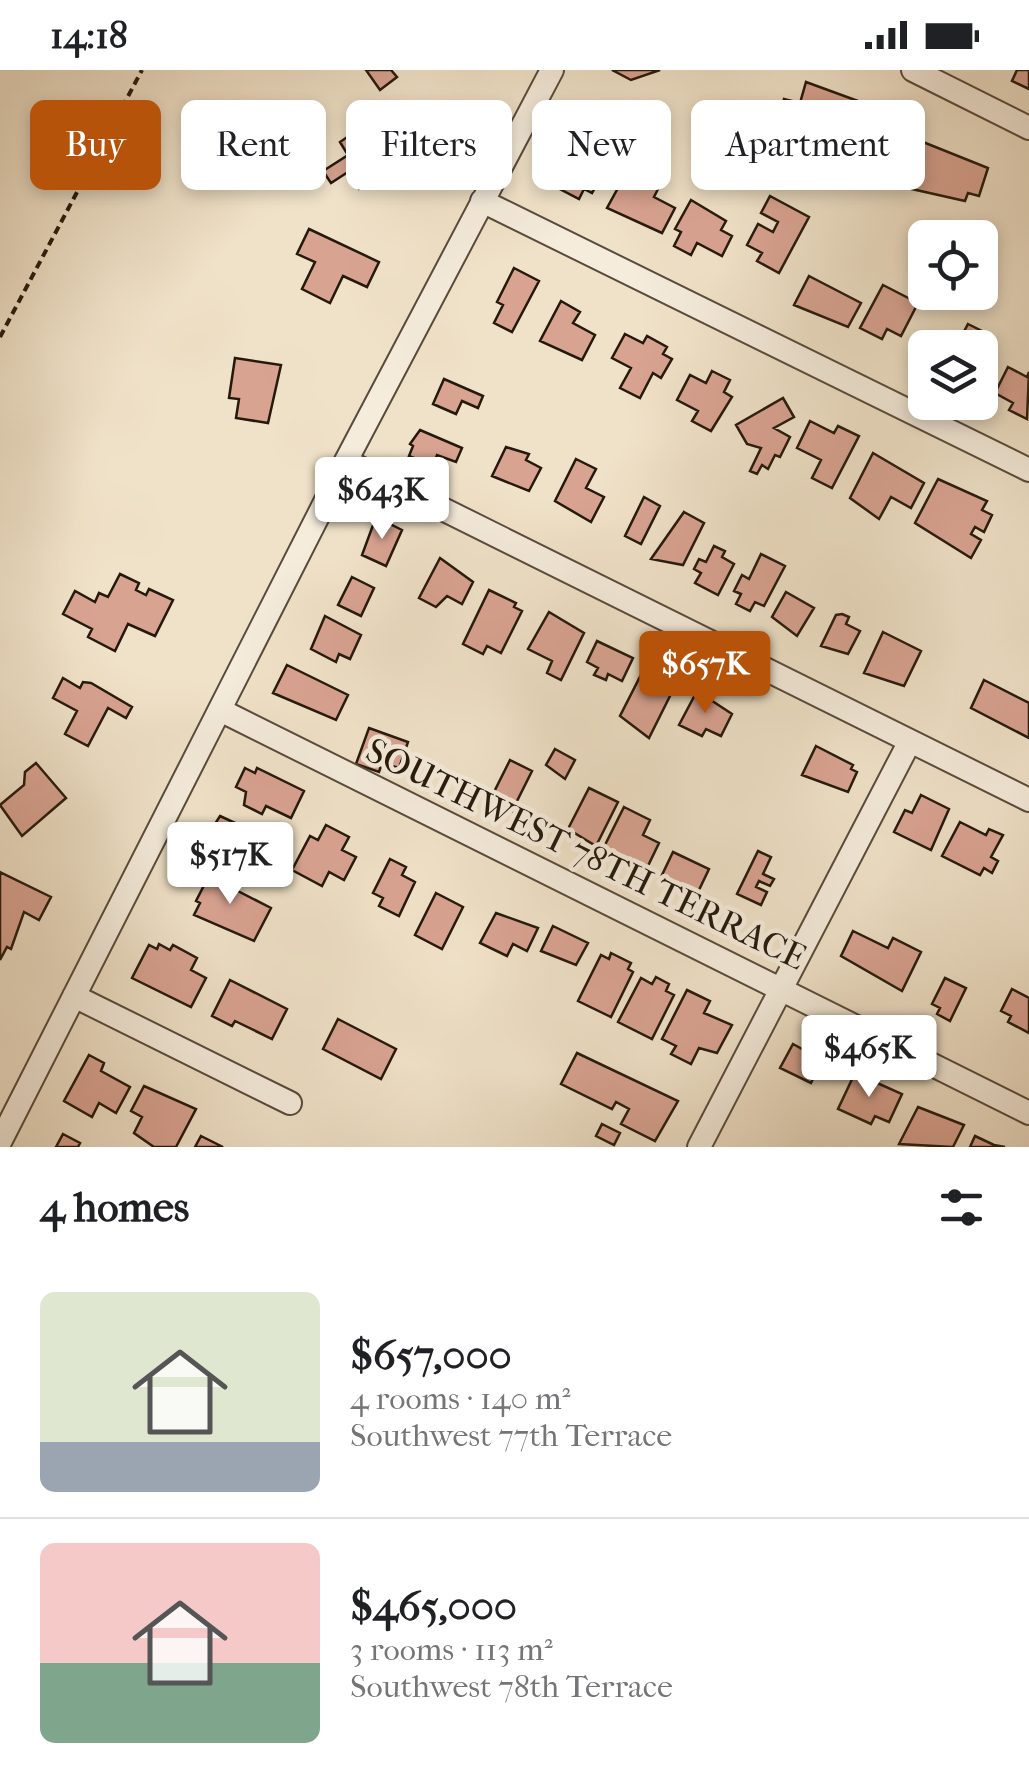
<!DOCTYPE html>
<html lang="en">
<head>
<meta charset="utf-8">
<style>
  :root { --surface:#fff; --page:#f6f6f6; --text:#202124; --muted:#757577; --line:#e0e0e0; --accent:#b45309 }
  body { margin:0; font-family:"IM FELL French Canon",serif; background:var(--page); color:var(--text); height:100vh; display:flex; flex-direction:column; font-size:38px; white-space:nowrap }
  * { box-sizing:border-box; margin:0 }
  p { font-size:32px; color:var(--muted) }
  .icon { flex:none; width:55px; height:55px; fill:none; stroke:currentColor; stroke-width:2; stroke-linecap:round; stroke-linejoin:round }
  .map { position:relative; height:1077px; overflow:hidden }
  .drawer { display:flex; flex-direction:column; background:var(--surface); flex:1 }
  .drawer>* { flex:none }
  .banner { position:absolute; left:30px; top:30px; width:970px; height:90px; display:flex; gap:20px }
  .tools { position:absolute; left:908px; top:150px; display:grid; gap:20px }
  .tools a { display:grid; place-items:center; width:90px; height:90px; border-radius:15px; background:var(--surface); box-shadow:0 5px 15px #0003; font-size:50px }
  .price { position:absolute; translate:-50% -85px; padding:0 22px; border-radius:10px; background:#fff; color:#222; font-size:32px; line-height:65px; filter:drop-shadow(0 2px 5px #0008) }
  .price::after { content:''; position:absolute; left:50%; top:60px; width:30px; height:22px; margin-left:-15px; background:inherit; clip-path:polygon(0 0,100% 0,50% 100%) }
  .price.active { background:var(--accent); color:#fff }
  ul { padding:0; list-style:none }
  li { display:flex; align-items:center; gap:30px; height:250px; padding:0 40px }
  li+li { border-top:2px solid var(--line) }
  li span { display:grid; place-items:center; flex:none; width:280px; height:200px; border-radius:15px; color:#555 }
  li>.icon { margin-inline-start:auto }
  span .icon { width:120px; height:120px; fill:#fffc; stroke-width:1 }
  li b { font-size:42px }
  h2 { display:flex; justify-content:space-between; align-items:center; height:120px; padding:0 40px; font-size:42px }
  .chip { padding:0 35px; border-radius:15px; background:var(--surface); box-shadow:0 5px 15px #0003; font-size:35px; line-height:90px }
  .chip.active { background:var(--accent); color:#fff }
  .status { display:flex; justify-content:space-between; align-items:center; height:70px; padding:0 50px; background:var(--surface); direction:ltr }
  .status svg { height:28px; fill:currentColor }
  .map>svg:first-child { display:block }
  .building { fill:#d9a392; stroke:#25190c; stroke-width:2.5 }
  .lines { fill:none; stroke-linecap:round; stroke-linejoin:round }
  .street-casing { stroke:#584b3b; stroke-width:26 }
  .path { stroke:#25190c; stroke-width:4; stroke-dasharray:8 5; stroke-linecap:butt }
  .street { stroke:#f5ecdc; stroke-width:22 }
  .labels { text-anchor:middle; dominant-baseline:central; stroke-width:9; stroke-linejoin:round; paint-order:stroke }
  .street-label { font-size:35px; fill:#25190c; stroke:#f5ecdc }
</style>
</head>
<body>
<div class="status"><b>14:18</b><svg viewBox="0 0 49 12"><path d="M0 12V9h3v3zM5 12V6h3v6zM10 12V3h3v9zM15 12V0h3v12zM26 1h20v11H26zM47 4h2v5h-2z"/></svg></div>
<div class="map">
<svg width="1029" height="1077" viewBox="0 0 1029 1077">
  <rect width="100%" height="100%" fill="#f0e2c9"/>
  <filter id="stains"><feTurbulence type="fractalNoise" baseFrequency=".002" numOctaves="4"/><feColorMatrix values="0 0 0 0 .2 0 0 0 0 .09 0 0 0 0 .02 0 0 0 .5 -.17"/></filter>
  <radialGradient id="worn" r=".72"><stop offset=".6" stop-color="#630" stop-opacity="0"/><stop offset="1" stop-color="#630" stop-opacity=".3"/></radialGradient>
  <path class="building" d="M366,0H391L397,7L380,20Z
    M612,0H660L631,10Z
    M1017,0H1029V19L1012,11Z
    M806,12L869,35L853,78L798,58L795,65L776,59L784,29L800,33Z
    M363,50L391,95L382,101L385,106L359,119L348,102L331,113L323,101L348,85L340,72L356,61L353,57Z
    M585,68L605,78L592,103L601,107L592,123L584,119L579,129L558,118L562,112L542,102L556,76L575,86Z
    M918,70L988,98L979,126L968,123L965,131L903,117Z
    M629,98L660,115L654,127L675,138L662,163L607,138Z
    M770,126L809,147L779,203L757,191L762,183L747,175L758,154L773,162L778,152L761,143Z
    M691,130L726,151L721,160L732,166L722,186L697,173L691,185L674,176L681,162L675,159Z
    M309,159L379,192L367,217L343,206L330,233L302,219L315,192L297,184Z
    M514,198L539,211L512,262L494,253L503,235L497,232Z
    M809,206L861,233L848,257L794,235Z
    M883,215L918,233L901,266L887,259L882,269L860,258Z
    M561,231L580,242L573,253L595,265L582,290L540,271Z
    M968,254L988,264L980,280L934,278L942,262L959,271Z
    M625,264L643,273L647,266L667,277L663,284L672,289L661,308L653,303L640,328L620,318L631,298L612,288Z
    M235,288L281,295L268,353L236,348L239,329L229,328Z
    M1008,297L1027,307L1029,302L1027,349L1009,340L1013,333L995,323Z
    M712,301L730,310L724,322L732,327L711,361L692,351L698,341L677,330L690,305L706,313Z
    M444,309L483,326L478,338L462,331L456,344L433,334Z
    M783,328L794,347L774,358L790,367L780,387L775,385L768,399L762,395L757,404L750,401L761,378L747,374L736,355Z
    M810,351L834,363L838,356L859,366L832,418L812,408L821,390L797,378Z
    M420,360L462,378L456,392L437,385L433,396L409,386L413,376L410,374Z
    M506,377L529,384L526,390L541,398L529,421L492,406Z
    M873,383L924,413L911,438L891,427L879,449L850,428Z
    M576,389L596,399L586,418L604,427L591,452L555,431Z
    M938,409L987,431L982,440L992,445L984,462L975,457L971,464L981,470L971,488L915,453Z
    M644,427L660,436L641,474L625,466Z
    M684,442L704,453L683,495L651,489Z
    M376,447L402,460L386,496L362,485Z
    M714,476L725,481L722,487L734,494L718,525L695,513L701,503L694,499L699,489L706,492Z
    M761,484L785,496L764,536L755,532L750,541L736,534L741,524L734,521L742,505L749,509Z
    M440,488L473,512L462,534L447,526L436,537L419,528Z
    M120,504L139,513L136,520L146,525L149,519L173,530L155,566L128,554L115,581L88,567L92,559L63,544L75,521L95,532L99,523L108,527Z
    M352,507L374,518L361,546L338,535Z
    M489,520L516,533L514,537L522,541L501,583L487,576L483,584L463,574Z
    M786,522L814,538L797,566L772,547Z
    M549,542L584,563L561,610L547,603L552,591L528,579Z
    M842,544L849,547L846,554L860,561L848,584L821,576L836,545Z
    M325,546L361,565L350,589L339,584L336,592L311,579Z
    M883,562L921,581L904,616L864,603Z
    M597,571L633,588L622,611L608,604L606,610L594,605L598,598L587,592Z
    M287,595L348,625L336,650L273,623Z
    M646,595L667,605L664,612L674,618L649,668L620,646Z
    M63,608L80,618L83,612L91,613L132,637L126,648L108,638L88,676L65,664L77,641L53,628Z
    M984,610L1029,633V668L971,638Z
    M697,621L732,644L721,666L706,659L702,666L679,655Z
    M369,658L408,672L399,698L382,693L379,702L356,694Z
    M816,676L853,695L851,699L857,702L848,722L802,705Z
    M555,679L575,690L565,709L546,695Z
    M510,690L532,701L512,741L490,730Z
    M36,693L66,728L22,766L0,735L24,715L25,702Z
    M245,698L255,703L257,698L304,721L291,748L266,736L262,744L244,735L246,722L236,717Z
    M589,718L618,732L596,776L568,759Z
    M921,725L949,739L931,780L894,762L905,740L912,743Z
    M624,737L650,750L643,765L659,773L646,800L603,779Z
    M220,746L263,766L246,800L216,785L217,782L204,771Z
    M960,752L986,765L989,759L1003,765L991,787L998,791L992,803L984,798L980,805L942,786Z
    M326,755L349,767L342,780L356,787L344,810L329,802L322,816L292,800L310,766L318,770Z
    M758,781L771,787L763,804L774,809L770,816L759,811L756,817L767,822L761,835L737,824Z
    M673,782L709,799L698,822L662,805Z
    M390,789L406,797L402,805L415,812L399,846L379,836L383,828L373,823Z
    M213,798L238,810L234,819L271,838L254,871L194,845L200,833L196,831Z
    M0,802L51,827L39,850L24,842L11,879L7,877L0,890Z
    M436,823L463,837L442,879L415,865Z
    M496,843L538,858L527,881L513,874L507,886L480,873Z
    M553,856L588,873L576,895L541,881Z
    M853,861L888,878L893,868L921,882L902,921L841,886Z
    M159,874L170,880L173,875L197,888L191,900L206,908L191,937L132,908L149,875L157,879Z
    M611,883L631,893L628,899L633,902L611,947L578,931L601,885L609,889Z
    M656,907L669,914L666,921L674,925L652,969L618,952L641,908L652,914Z
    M945,908L966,918L950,951L937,944L940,938L932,934Z
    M230,910L287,939L272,969L235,951L232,956L212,946Z
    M1012,919L1029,928V963L1008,952L1011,946L1001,941Z
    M687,920L710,931L704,943L732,955L717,983L699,978L691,994L671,984L676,976L662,969Z
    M338,949L396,979L381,1009L323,979Z
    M793,974L822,990L811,1013L780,998Z
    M577,983L678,1031L655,1071L621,1054L629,1039L616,1032L612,1039L561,1014Z
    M89,985L104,993L101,1001L130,1017L116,1043L99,1033L92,1047L64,1031Z
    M855,1003L902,1024L889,1052L875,1046L871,1054L838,1039Z
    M144,1016L196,1039L176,1077H154L134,1063L142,1047L131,1041Z
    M918,1037L964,1055L953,1077L899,1074Z
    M602,1054L620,1063L614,1075L596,1066Z
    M63,1064L80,1073L78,1077H56Z
    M201,1066L223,1077H195Z
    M975,1066L994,1075L1005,1077H970Z"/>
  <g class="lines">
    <defs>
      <path id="street" d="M913,0L1029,58
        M482,131L1029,400
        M346,391L1029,730
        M220,640L1029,1043
        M74,926L290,1033
        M0,1072L346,391L552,0
        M699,1077L910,671"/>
    </defs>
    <use href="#street" class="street-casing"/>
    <path class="path" d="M0,267L142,0"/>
    <use href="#street" class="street"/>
  </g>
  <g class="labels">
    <g class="street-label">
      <text transform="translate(586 784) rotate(26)">SOUTHWEST 78TH TERRACE</text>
    </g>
  </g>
  <rect width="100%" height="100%" filter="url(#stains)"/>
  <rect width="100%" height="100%" fill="url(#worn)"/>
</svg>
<div class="tools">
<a><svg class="icon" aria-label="locate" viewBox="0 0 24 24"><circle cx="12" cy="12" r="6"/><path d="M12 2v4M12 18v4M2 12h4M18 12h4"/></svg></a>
<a><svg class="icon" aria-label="layers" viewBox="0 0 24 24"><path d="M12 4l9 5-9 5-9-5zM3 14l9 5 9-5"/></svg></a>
</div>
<b class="price" style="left:382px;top:472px">$643K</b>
<b class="price active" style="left:705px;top:646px">$657K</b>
<b class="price" style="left:230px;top:837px">$517K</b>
<b class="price" style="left:869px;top:1030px">$465K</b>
<div class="banner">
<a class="chip active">Buy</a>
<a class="chip">Rent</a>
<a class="chip">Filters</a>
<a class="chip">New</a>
<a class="chip">Apartment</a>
</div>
</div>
<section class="drawer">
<h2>4 homes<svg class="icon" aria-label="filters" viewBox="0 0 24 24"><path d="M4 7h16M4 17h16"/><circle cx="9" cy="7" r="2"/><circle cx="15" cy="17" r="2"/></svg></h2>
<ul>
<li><span style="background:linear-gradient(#dfe7d0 75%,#9aa5b1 0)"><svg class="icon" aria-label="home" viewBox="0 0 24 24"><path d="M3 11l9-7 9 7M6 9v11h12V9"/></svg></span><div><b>$657,000</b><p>4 rooms · 140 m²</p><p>Southwest 77th Terrace</p></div></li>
<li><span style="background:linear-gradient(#f6c9c9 60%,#7fa58c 0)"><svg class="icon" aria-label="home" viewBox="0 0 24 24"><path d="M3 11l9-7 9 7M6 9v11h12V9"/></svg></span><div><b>$465,000</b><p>3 rooms · 113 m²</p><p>Southwest 78th Terrace</p></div></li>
</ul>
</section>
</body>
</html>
